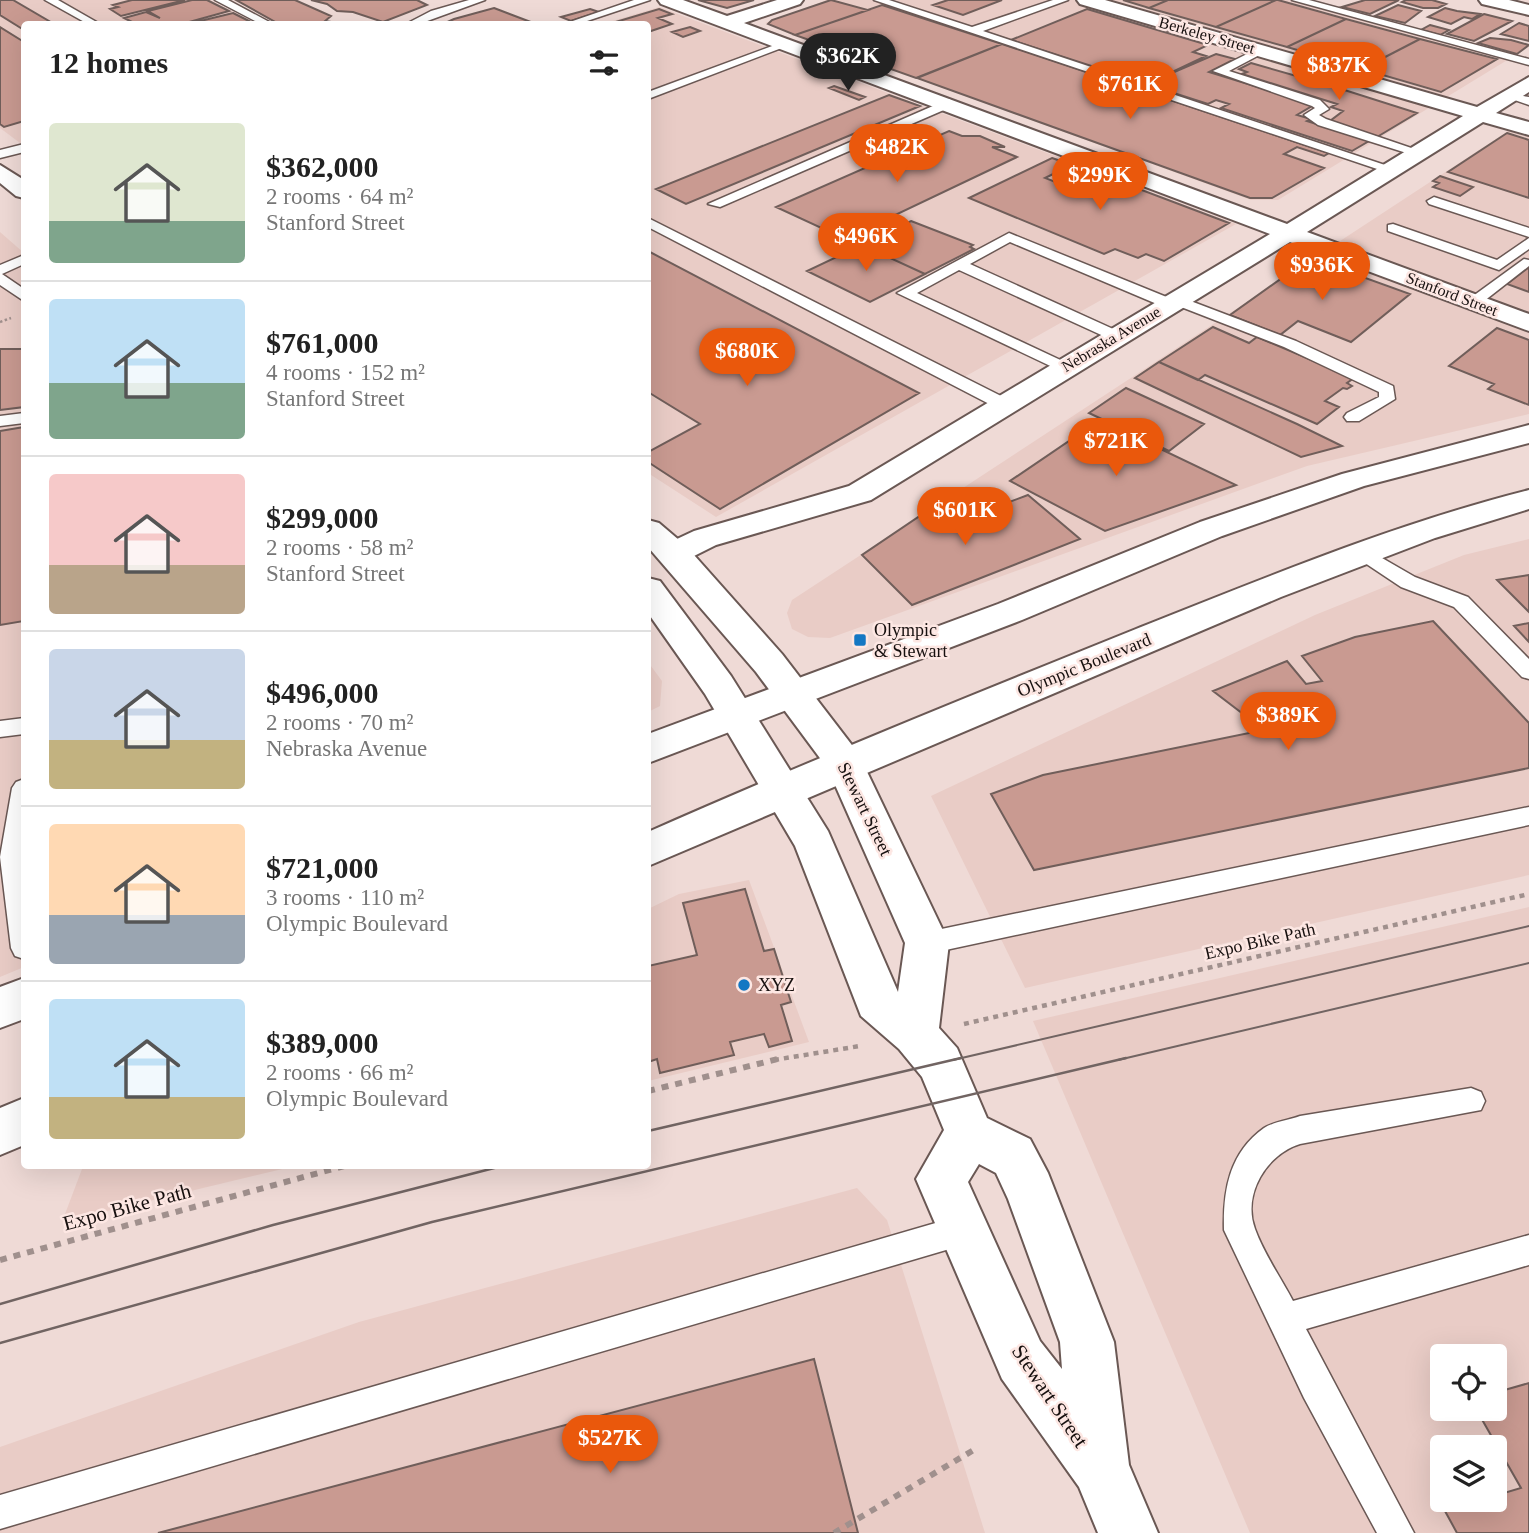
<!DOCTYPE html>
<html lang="en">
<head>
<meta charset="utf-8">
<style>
  :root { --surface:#fff; --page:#f6f6f6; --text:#222; --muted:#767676; --line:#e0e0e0; --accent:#ea580c }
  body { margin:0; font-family:Georgia,serif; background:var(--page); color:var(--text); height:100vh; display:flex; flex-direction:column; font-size:26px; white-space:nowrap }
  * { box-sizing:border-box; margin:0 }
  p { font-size:23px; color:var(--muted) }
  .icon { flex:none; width:38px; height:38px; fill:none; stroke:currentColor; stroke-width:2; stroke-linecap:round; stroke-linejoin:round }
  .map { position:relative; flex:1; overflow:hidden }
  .panel { position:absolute; left:21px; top:21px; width:630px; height:1148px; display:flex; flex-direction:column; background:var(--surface); border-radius:7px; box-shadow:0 7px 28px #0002 }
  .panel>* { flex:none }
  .fabs { position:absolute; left:1430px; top:1344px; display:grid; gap:14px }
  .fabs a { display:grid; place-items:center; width:77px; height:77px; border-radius:7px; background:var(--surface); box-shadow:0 7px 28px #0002; font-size:35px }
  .price { position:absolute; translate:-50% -60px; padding:0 16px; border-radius:24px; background:var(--accent); color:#fff; font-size:23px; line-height:46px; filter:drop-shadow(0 2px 4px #0008) }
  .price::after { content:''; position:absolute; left:50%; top:42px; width:21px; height:16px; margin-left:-10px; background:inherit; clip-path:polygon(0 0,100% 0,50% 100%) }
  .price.on { background:#222; color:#fff }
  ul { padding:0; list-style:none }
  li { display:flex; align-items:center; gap:21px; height:175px; padding:0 28px }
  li+li { border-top:2px solid var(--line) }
  li span { display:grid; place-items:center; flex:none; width:196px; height:140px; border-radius:7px; color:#555 }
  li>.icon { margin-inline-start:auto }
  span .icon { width:84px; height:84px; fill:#fffc; stroke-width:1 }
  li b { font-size:30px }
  h2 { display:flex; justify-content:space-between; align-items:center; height:84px; padding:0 28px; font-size:30px }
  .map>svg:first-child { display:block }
  .built { fill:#e9ccc6; fill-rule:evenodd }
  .building { fill:#c99a91; stroke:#705e5a; stroke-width:2 }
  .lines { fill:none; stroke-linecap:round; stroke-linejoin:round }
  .service-casing { stroke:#6a5854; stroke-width:3 }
  .minor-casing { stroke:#6a5854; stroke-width:4 }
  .tertiary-casing { stroke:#6a5854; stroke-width:4 }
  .primary-casing { stroke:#6a5854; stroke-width:4 }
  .path-far2 { stroke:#a0908d; stroke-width:2.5; stroke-dasharray:2.5 2.5; stroke-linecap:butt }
  .path-far1 { stroke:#a0908d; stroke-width:4.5; stroke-dasharray:5 5; stroke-linecap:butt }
  .path { stroke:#a0908d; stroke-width:6; stroke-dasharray:7 7; stroke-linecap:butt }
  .service { fill:#fff; fill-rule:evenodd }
  .minor { fill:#fff; fill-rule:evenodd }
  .tertiary { fill:#fff; fill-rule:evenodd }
  .primary { fill:#fff; fill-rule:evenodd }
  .tram-far1 { stroke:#716462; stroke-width:2 }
  .tram { stroke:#716462; stroke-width:2.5 }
  .poi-dot { fill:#1477c3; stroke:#fde7e3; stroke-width:2.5 }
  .labels { text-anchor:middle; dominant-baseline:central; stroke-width:5; stroke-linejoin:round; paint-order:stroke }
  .far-street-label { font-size:16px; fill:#17100f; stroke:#fde7e3 }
  .poi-label { font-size:18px; fill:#17100f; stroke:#fde7e3; text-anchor:start }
  .street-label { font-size:18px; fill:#17100f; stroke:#fde7e3 }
  .near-street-label { font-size:21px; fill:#17100f; stroke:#fde7e3 }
</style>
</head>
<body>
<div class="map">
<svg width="1529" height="1533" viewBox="0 0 1529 1533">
  <rect width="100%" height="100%" fill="#efdad6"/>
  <path class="built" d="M0,0H210L258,24H24V146L0,128Z
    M827,0H1288L1509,59L1278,200H1251L765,23Z
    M659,7L1236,224L716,517L648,473V24H603Z
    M1508,131L1529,137V414L1307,466L830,638L808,637L792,629L787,613L792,600Z
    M0,232L24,253V967L0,977Z
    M1529,539V875L1025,988L931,796L1315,615L1464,555Z
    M648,662L662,681L660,706L648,712Z
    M749,880L809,1042L648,1081V909L679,894Z
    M1529,907V1533H1250L1033,1021ZM1442,1356H1494V1409H1442ZM1442,1447H1494V1500H1442Z
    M89,1166H295L62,1222L82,1169Z
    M857,1188L887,1220L985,1533H0V1447L359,1322Z"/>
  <path class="building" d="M0,0H13L54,24H24V30L0,15Z
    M132,0H185L121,16L110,9L118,7L113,5Z
    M192,0H207L229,11L182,24H136L124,18L146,12L160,18L148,11Z
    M236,0H295L331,16L325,21L344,24H279Z
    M311,0H417L427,5L383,22L353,12L337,11L327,4Z
    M698,0H754L727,8Z
    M831,0L868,10L795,35L768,24L772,20Z
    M948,0H1002L963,15L933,5Z
    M1123,0H1168L1149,8Z
    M1168,0H1276L1216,27L1149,8Z
    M1276,0H1278L1346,19L1287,47L1216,27Z
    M1365,0H1399L1370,14L1342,7Z
    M1406,0H1432L1446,4L1438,8H1423L1402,2Z
    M882,5L1002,44L916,78L795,35Z
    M1398,5L1421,11L1405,23L1375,16Z
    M494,8L536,24H443L454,19Z
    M1445,8L1457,11L1480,14L1472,19L1464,17L1451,24L1428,17Z
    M590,9L599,12L571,21L561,17Z
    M659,9L672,14L658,18L672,24L648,32V24H609Z
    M1087,9L1208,45L1193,52L1206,56L1147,84L1011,40Z
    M233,13L255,24H188Z
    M1484,14L1512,21L1474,41L1447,34Z
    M1346,19L1420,39L1362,69L1287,47Z
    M1519,23L1529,26V41L1501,34Z
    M1430,25L1449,30L1440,35L1421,30Z
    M0,27L24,42V121L4,127L0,124Z
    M690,27L700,31L683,37L672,32Z
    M1490,38L1511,40L1529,45L1517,54L1478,43Z
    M1420,39L1497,59L1441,92L1362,69Z
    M1002,44L1329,153L1324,156L1297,147L1284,154L1324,168L1272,198H1250L917,78Z
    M1216,54L1235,59L1209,72L1309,103L1312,106L1297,115L1311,119L1307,121L1369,141L1352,151L1221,108L1229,104L1216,100L1208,104L1152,86L1170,77L1165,76Z
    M1251,63L1335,87L1417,113L1377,137L1330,121L1343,111L1331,107L1337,104L1242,74L1247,72L1239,69Z
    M834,86L865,97L859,100L829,88Z
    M889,95L920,106L686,204L656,189Z
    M949,131L962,136H980L1005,147H992L1017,157L845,239L776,207Z
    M1507,133L1529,140V198L1448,172Z
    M1052,158L1072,165L1045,178L1058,183L1089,170L1229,223L1164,261L1146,254L1138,258L1115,249L1104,254L969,198Z
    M1440,176L1473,187L1460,196L1433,187L1439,183L1433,181Z
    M911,221L973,245L970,247L974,249L925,274L862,245Z
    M862,245L925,274L870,302L807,271Z
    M648,251L919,393L720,509L648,462V452L700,424L648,392Z
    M1310,258L1410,294L1351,342L1298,321L1280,335L1230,315Z
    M1529,267V292L1507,284Z
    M1213,327L1249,343L1257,337L1354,378L1347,383L1352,386L1347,389L1343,388L1325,401L1339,407L1317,424L1205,375L1198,380L1159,362Z
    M1497,328L1529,340V405L1488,389L1494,384L1449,366Z
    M24,345V407L0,410V349H23Z
    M1159,362L1297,424L1342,446L1301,457L1135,378Z
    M1126,388L1204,424L1169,451L1089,413Z
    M1100,420L1236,485L1105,531L1010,481Z
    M24,427V621L0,625V431Z
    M1028,495L1080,539L912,605L862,555L933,507L950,524Z
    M1529,575V612L1497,580Z
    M1433,621L1529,723V768L1034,870L991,794L1043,775L1264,730L1213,691L1287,661L1306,684L1322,681L1302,656L1355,637Z
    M1529,623V642L1514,626Z
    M745,889L764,951L774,949L791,1002L781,1005L792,1041L769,1047L764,1034L730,1042L734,1055L660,1073L657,1059L648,1062V966L697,955L683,903Z
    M814,1359L858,1533H158Z
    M1529,1383V1533H1457L1445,1511L1484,1500H1494V1496L1521,1488L1476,1409H1494V1393Z"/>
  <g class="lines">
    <defs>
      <path id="service" d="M45,0H58L100,24H88Z
        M215,0H228L273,24H261Z
        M469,0H485L419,24H406L431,11Z
        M634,0H650L578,24H564Z
        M874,0H889L972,27L1053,0H1068L983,31L1400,170L1389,173Z
        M1292,0H1309L1529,59V65Z
        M783,42L792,44L648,99V92Z
        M1257,49L1267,51L1229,71L1320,100L1329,109L1319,115L1326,119L1426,153L1416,156L1318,125L1304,115L1315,108L1312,106L1213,71Z
        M1506,93L1529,97V105L1506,97Z
        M949,99L955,103L953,106L720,207L708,204Z
        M24,144V152L0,158V150Z
        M1434,197L1529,228V237L1429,204L1427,201Z
        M648,218L1009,400L1011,404L1009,408H997L648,227Z
        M1393,224L1497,260L1529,238V249L1499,270L1388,231V225Z
        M1009,233L1169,298L1180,297L1296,341L1393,386L1395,399L1359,421H1347L1344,417L1347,413L1379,397V392L1284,347L1176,305L1164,307L1010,242L970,264L1122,333V339H1110L959,270L917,293L1069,364V370L1063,372L897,293Z
        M24,255V264L2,274L24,289V301L0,285V265Z
        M1524,259L1529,260V266L1479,305H1469V299Z
        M24,413V423L0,426V416Z
        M1363,547L1415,577L1468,597L1529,659V679L1522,677L1454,607L1401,587L1356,557L1353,553Z
        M24,718V734L0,737V721Z
        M24,779V959L15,956L11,948L0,857L12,788L16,782Z
        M1529,807V825L927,954L918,951L914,943L918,935L927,932Z
        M1471,1088L1481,1092L1485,1101L1481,1110L1300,1144C1267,1154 1242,1194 1255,1229C1264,1254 1281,1278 1293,1301L1529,1235V1265L1306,1329L1414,1533H1377L1304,1398L1224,1230C1223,1191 1229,1153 1264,1128C1273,1122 1289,1120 1300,1116Z
        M963,1215L974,1219L978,1230L974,1241L963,1245L0,1529V1495Z"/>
      <path id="minor" d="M658,0H683L727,16L777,0H803L800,4L744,23L1287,224L1463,116L1080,4L1077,0H1105L1477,107L1529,77V92L1496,113L1529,122V135L1483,122L1307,232L1529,314V331L1290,242L871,500L716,545L686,560L674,563L662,560L658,553L662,546L694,531L849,486L1270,234L661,4Z
        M1479,0H1509L1529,5V15L1482,4Z"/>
      <path id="tertiary" d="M0,165L24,180V198L16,196L0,183Z
        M648,520L659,523L686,546L782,654L858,753L949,943L939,1028L957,1048L987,1118L1030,1139L1048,1173L1114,1342L1129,1465L1158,1533H1098L1079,1487L1002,1379L916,1179L944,1130L922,1077L899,1049L861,1016L795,846L705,694L648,613V578L660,581L731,676L828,831L898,992L905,943L828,769L756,672L648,547ZM979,1164L996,1173L1008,1199L1060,1342L1062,1369L1040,1341L968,1182Z"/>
      <path id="primary" d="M1529,425V443L1364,486L1222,536L1022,620L648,763V734L998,604L1200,522L1342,474Z
        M1529,490V509L1435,538L1281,597L648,866V832C809,761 972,695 1136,629C1265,578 1394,524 1529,490Z
        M24,978V1019L0,1028V987Z
        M24,1098V1145L0,1155V1108Z"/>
    </defs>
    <use href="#service" class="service-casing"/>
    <use href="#minor" class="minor-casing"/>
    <use href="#tertiary" class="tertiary-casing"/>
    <use href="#primary" class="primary-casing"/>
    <path class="path-far2" d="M0,322L11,318"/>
    <path class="path-far1" d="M964,1024L1529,894
      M774,1060L860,1046"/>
    <path class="path" d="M648,1091L782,1058
      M0,1260L344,1166
      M834,1533L977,1448"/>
    <use href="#service" class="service"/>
    <use href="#minor" class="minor"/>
    <use href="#tertiary" class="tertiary"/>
    <use href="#primary" class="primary"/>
    <path class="tram-far1" d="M953,1060L1529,926
      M1118,1060L1529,963"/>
    <path class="tram" d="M648,1131L961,1058
      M0,1304L273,1225L502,1166
      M0,1343L432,1222L1126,1058"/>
  </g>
  <g class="poi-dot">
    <rect x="853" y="633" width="14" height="14" rx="3.5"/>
    <circle cx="744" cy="985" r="7"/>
  </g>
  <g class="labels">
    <g class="far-street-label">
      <text transform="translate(1207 35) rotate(16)">Berkeley Street</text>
      <text transform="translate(1452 294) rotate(21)">Stanford Street</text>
      <text transform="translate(1111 339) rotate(-31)">Nebraska Avenue</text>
    </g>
    <g class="poi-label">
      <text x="874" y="630">Olympic<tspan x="874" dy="21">&amp; Stewart</tspan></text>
      <text x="758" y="985">XYZ</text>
    </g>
    <g class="street-label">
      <text transform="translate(1084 665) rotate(-22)">Olympic Boulevard</text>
      <text transform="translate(865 809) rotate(64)">Stewart Street</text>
      <text transform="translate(1260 941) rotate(-13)">Expo Bike Path</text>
    </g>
    <g class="near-street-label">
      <text transform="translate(127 1207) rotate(-15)">Expo Bike Path</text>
      <text transform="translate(1050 1396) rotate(56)">Stewart Street</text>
    </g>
  </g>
</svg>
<div class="fabs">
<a><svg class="icon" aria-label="locate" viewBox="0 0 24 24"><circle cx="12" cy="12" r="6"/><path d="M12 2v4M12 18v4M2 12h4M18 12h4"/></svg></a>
<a><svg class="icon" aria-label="layers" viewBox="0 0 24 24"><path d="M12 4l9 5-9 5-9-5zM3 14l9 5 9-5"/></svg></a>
</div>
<b class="price on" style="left:848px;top:93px">$362K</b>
<b class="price" style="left:1339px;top:102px">$837K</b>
<b class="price" style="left:1130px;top:121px">$761K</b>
<b class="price" style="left:897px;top:184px">$482K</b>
<b class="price" style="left:1100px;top:212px">$299K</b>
<b class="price" style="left:866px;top:273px">$496K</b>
<b class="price" style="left:1322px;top:302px">$936K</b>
<b class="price" style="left:747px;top:388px">$680K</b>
<b class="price" style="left:1116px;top:478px">$721K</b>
<b class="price" style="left:965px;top:547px">$601K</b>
<b class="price" style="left:1288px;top:752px">$389K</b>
<b class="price" style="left:610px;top:1475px">$527K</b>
<section class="panel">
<h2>12 homes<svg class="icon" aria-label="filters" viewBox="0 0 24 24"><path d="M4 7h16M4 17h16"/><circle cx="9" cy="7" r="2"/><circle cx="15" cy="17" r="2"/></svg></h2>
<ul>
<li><span style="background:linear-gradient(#dfe7d0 70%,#7fa58c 0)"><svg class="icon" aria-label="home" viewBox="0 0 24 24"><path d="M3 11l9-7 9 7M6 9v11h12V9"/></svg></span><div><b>$362,000</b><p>2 rooms · 64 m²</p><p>Stanford Street</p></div></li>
<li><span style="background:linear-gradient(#bfe0f5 60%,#7fa58c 0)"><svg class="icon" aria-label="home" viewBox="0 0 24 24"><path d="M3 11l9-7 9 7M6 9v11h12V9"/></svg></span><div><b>$761,000</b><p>4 rooms · 152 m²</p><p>Stanford Street</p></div></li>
<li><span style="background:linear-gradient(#f6c9c9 65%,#b9a48a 0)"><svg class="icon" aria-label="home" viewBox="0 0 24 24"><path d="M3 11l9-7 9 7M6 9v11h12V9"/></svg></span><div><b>$299,000</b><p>2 rooms · 58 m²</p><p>Stanford Street</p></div></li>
<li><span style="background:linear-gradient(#c9d6e8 65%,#c2b280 0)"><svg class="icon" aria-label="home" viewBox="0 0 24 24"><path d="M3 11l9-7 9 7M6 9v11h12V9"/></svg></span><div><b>$496,000</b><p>2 rooms · 70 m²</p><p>Nebraska Avenue</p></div></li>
<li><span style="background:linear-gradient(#ffd9b3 65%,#9aa5b1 0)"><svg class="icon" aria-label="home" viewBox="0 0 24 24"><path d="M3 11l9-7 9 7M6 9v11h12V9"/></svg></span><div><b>$721,000</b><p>3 rooms · 110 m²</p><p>Olympic Boulevard</p></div></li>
<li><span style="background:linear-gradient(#bfe0f5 70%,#c2b280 0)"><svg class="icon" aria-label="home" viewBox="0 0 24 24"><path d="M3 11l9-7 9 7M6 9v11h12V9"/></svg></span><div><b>$389,000</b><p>2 rooms · 66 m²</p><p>Olympic Boulevard</p></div></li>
</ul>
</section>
</div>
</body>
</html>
